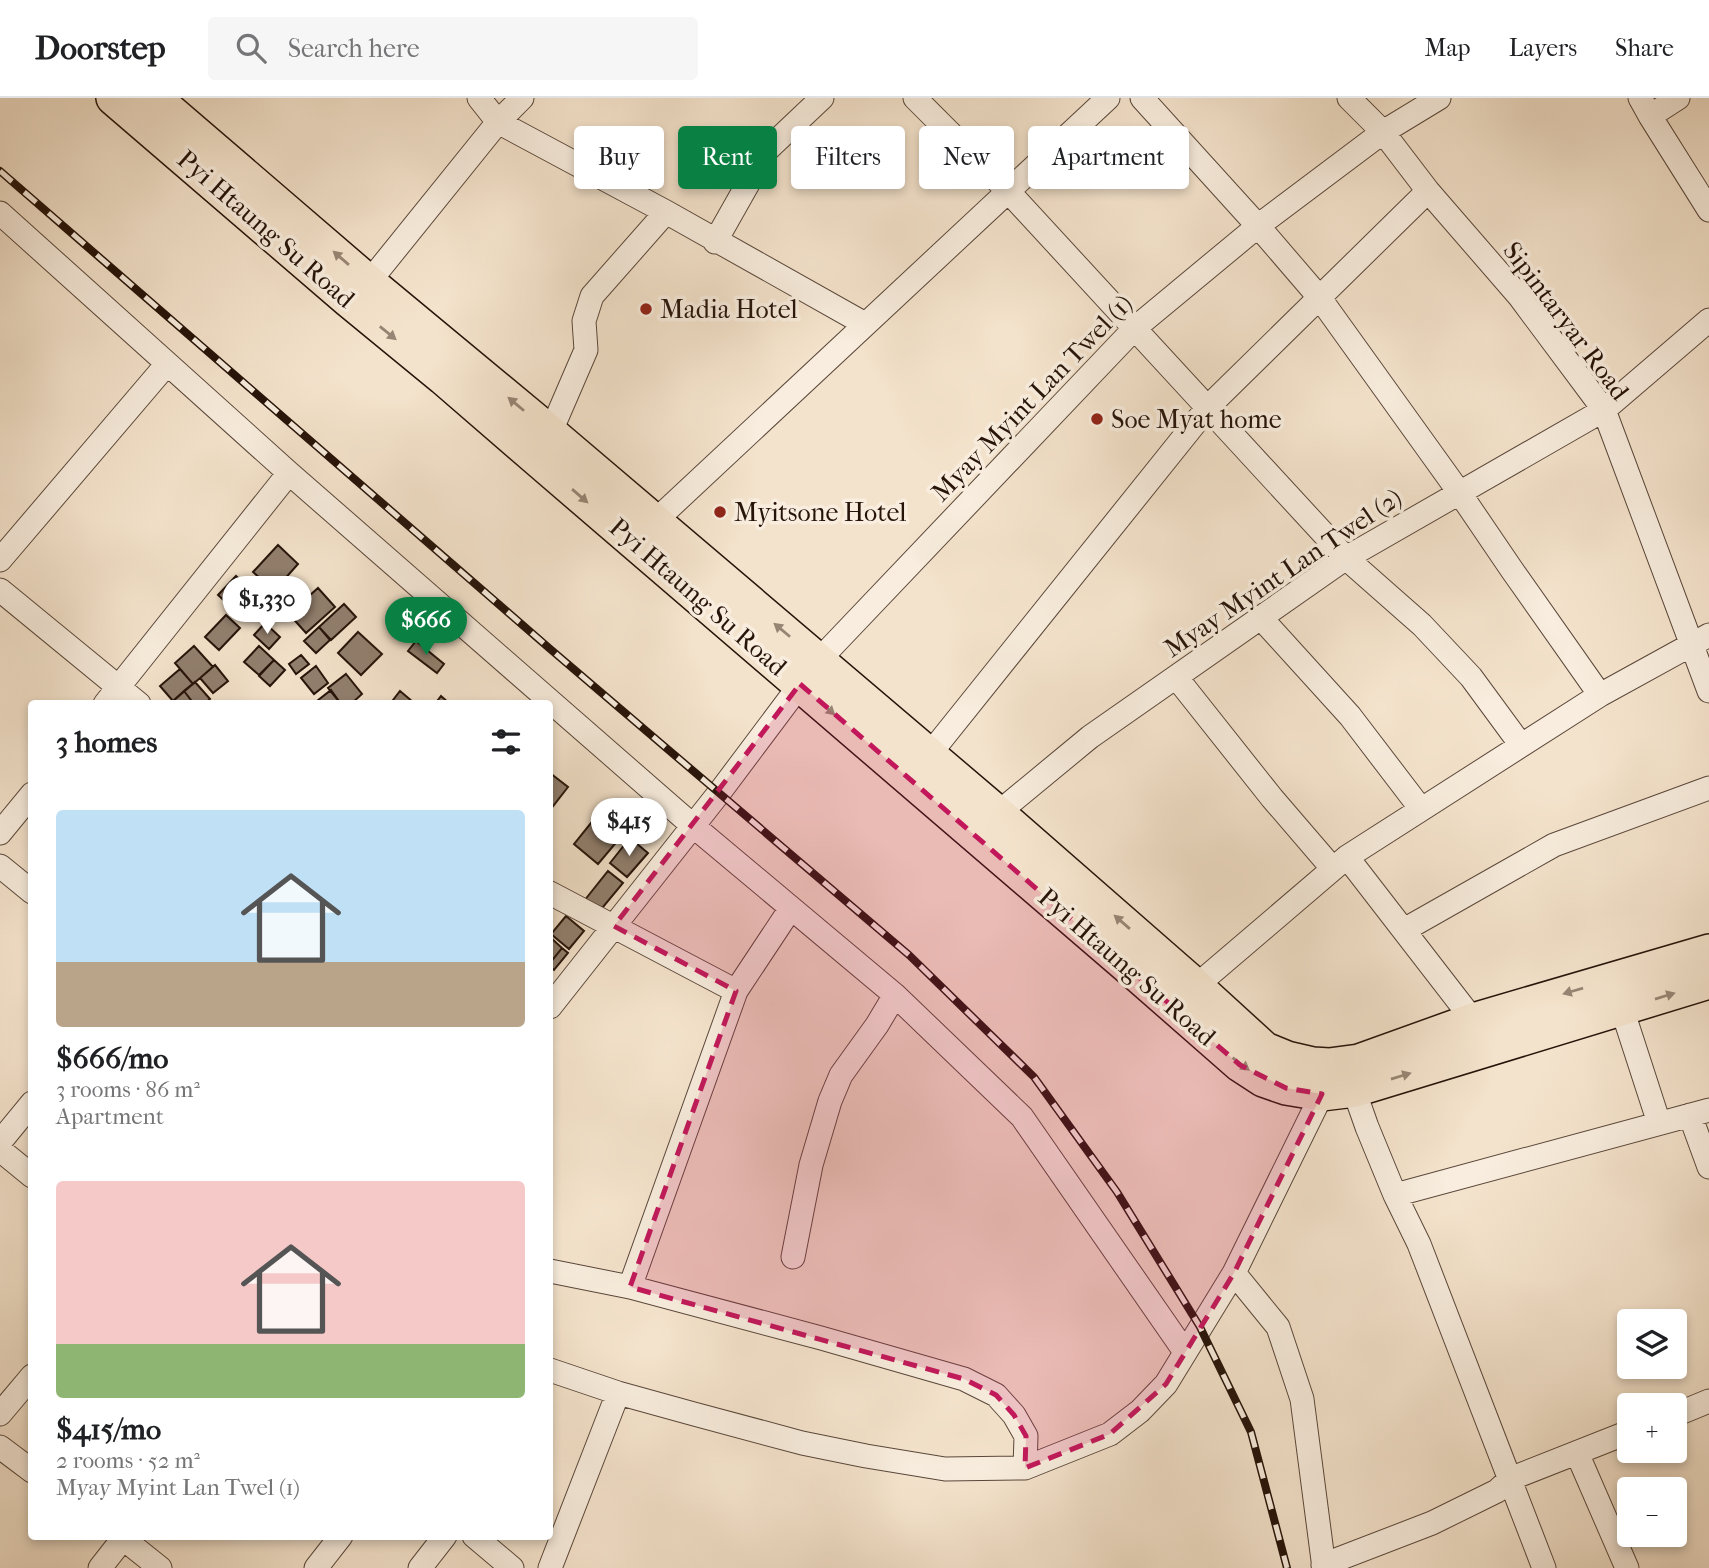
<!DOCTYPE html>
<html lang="en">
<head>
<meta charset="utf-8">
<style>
  :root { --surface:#fff; --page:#f6f6f6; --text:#202124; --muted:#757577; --line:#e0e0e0; --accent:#0b8043 }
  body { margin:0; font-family:"IM FELL French Canon",serif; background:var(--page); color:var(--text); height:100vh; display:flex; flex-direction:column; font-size:26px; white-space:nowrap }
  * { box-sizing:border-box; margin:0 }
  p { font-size:23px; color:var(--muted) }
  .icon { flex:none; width:38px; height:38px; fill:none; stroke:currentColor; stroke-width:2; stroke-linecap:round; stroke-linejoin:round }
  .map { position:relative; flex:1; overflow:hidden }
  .drawer { position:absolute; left:28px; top:602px; width:525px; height:840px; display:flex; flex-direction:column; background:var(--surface); border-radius:7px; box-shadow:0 4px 10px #0003 }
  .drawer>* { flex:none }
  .guide { position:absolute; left:574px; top:28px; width:665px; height:63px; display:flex; gap:14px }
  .tools { position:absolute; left:1617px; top:1211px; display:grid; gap:14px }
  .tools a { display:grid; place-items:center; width:70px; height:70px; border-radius:7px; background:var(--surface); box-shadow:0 4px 10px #0003; font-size:35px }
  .price { position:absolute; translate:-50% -60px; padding:0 16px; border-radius:24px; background:#fff; color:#222; font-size:23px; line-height:46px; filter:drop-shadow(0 2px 4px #0008) }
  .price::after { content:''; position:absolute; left:50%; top:42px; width:21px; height:16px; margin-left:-10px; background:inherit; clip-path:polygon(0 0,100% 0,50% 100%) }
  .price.active { background:var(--accent); color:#fff }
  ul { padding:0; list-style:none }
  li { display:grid; align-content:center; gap:14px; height:371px; padding:0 28px }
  li span { display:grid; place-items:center; height:217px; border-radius:7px; color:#555 }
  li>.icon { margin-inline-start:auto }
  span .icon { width:126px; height:126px; fill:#fffc; stroke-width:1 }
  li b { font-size:30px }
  h2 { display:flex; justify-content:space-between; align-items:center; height:84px; padding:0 28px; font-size:30px }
  .tag { padding:0 24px; border-radius:7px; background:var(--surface); box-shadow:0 4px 10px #0003; font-size:24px; line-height:63px }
  .tag.active { background:var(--accent); color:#fff }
  header { display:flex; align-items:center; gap:42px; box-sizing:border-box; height:98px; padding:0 35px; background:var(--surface); border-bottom:2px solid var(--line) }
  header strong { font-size:33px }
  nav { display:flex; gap:38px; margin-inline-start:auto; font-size:24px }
  .search { width:490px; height:63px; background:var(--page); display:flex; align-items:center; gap:18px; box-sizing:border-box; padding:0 24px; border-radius:7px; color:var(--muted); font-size:26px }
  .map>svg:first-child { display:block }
  .building { fill:#917f6e; stroke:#261309; stroke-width:2 }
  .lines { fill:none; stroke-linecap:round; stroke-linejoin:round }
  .minor-casing { stroke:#5a473a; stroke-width:25 }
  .highway-casing { stroke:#261309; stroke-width:36 }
  .minor { stroke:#f8edde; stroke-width:23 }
  .highway { stroke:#f4e3cc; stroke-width:33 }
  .rail-casing { stroke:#261309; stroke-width:8 }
  .rail { stroke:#f8edde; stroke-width:5; stroke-dasharray:16; stroke-linecap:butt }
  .oneway { fill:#978574 }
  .marked { fill:#c2185b; fill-opacity:0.2; stroke:#c2185b; stroke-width:5; stroke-dasharray:14 9; stroke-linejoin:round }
  .poi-dot { fill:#8f2418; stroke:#f8edde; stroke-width:2.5 }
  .labels { text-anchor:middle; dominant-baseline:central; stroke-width:7; stroke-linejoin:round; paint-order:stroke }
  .street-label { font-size:26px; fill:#261309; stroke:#f8edde }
  .poi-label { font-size:26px; fill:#261309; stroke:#f8edde; text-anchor:start }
</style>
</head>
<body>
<header>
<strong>Doorstep</strong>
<div class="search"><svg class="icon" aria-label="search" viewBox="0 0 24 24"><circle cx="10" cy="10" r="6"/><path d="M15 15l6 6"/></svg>Search here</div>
<nav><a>Map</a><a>Layers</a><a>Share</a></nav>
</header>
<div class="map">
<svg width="1709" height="1470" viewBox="0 0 1709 1470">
  <rect width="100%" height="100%" fill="#f4e3cc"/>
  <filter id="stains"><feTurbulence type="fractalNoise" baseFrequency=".00286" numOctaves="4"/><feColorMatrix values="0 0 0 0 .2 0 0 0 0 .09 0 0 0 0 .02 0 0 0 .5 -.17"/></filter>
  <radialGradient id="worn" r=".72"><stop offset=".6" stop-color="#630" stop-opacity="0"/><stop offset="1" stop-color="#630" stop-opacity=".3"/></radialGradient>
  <path class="building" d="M278,447L298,466L274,493L253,474Z
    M236,478L260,500L242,519L218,497Z
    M318,490L335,509L306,535L289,516Z
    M344,506L356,519L331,542L319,529Z
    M226,517L240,530L219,552L205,539Z
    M265,525L280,539L269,551L254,537Z
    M319,529L330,542L316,555L304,543Z
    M358,534L382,556L361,577L338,555Z
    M416,543L444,566L437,575L408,553Z
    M194,548L213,569L193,586L175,565Z
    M259,548L274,562L259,577L244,564Z
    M301,557L309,566L296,576L289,566Z
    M274,562L285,572L270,588L259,578Z
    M215,567L228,583L213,595L200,580Z
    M316,568L328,585L314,596L301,580Z
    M180,571L193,586L173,603L160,588Z
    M346,576L362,596L351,606H341L328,590Z
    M195,584L210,601L204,606H194L184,593Z
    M331,592L341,606H319L317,603Z
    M184,593L194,606H175L173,603Z
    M400,593L413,604L412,606H390Z
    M441,598L450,606H435Z
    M550,675L568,689L550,712Z
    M605,706L616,716L609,724L598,714Z
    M595,720L620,740L598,766L574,746Z
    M630,740L648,755L627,779L610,765Z
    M608,773L623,785L598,815L584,803Z
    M566,818L584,833L569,851L551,836Z
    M550,839L562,850L550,865Z
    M562,850L568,855L554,872L550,869V865Z"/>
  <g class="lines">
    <defs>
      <path id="minor" d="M479,0L498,24L666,114L865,226
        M915,0L1007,92L1346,460L1422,527L1471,579L1521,647
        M1142,0L1258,128L1319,199L1459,394L1512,472L1600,597
        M1349,0L1383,34L1428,93L1519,198L1604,312L1709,593
        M1640,0L1650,18L1709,112
        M1650,18L1678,0
        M0,115L289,375L692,727L895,897L1022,1019L1185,1254
        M715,144L767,52L822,0
        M358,193L369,184L498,24L522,0
        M545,347L586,252L584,223L592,198L666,114
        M647,435L654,424L1108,0
        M0,462L167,266
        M0,492L139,606
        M1261,520L1350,618L1421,711
        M1176,579L1272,700L1333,771
        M105,606L289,375
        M929,657L1208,309L1428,93
        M998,715L1090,639L1346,460L1604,312L1709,222
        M0,735L32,696
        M1347,759L1473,922L1478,933
        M0,768L32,794
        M550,795L736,893
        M1404,832L1554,747L1709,690
        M1196,888L1347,759L1600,597L1709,537
        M1620,897L1622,911L1659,1025
        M550,909L719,695L818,563L1135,230L1258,128L1383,34L1439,0
        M1349,978L1367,1029L1395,1097L1419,1146L1544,1470
        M1690,1017L1709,1069
        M0,1044L32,1005
        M0,1052L32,1078
        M1395,1097L1709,1012
        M793,1159L811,1067L830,1003L841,977L877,927L895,897
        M550,1173L630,1189L821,1240L964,1281L996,1297L1014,1317L1026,1338L1025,1370
        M1234,1175L1278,1229L1302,1301L1324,1470
        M630,1189L736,893L791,810
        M550,1272L618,1295L694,1316L802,1345L866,1358L945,1371L1025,1370L1110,1336L1140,1313L1166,1286L1234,1175L1322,996
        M0,1316L32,1278
        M1675,1317L1709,1303
        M0,1349L32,1373
        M1577,1355L1627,1470
        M120,1438L160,1470
        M474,1438L512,1470
        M1323,1467L1432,1425L1497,1393L1510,1381L1629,1334
        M100,1470L125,1438
        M316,1470L341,1438
        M420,1470L445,1438
        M550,1470L618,1295"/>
      <path id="highway" d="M113,0L348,202L443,280L539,363L1135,875L1240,967L1263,982L1286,990L1322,996L1355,992L1709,884
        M155,0L369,184L550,334L998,715L1196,888L1265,951L1287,960L1313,966L1329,967L1359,963L1473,922L1709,853"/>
    </defs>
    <use href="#minor" class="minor-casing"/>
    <use href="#highway" class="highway-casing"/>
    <use href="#minor" class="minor"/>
    <use href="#highway" class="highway"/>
    <defs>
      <path id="rail" d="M0,73L549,550L909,857L1034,979L1117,1094L1200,1229L1251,1334L1287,1470"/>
    </defs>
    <use href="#rail" class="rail-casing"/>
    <use href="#rail" class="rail"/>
  </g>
  <defs><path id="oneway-solid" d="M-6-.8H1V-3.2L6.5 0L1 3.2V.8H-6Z" transform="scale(1.75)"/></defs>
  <g class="oneway">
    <use href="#oneway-solid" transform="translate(341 160) rotate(-139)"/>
    <use href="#oneway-solid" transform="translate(388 235) rotate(39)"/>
    <use href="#oneway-solid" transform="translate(516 306) rotate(-140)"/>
    <use href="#oneway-solid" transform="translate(580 398) rotate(41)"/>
    <use href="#oneway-solid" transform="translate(782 532) rotate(-140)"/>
    <use href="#oneway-solid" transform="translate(827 610) rotate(41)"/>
    <use href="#oneway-solid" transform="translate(1122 824) rotate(-139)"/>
    <use href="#oneway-solid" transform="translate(1573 893) rotate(164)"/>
    <use href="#oneway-solid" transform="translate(1665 898) rotate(-17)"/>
    <use href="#oneway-solid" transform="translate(1241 966) rotate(37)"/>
    <use href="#oneway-solid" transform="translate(1401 978) rotate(-17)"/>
  </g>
  <path class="marked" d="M800,586L1240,967L1286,990L1322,996L1234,1175L1166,1286L1110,1336L1025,1370L1026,1338L1014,1317L996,1297L964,1281L630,1189L736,893L614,828Z"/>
  <g class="poi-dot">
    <circle cx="646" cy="211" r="7"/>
    <circle cx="1097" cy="321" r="7"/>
    <circle cx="720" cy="414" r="7"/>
  </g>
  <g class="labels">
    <g class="street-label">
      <text transform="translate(266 131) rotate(41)">Pyi Htaung Su Road</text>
      <text transform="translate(1566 223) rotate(53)">Sipintaryar Road</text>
      <text transform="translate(1032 300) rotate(-46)">Myay Myint Lan Twel (1)</text>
      <text transform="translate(1283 475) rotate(-34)">Myay Myint Lan Twel (2)</text>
      <text transform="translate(698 499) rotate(41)">Pyi Htaung Su Road</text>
      <text transform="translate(1127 869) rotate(41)">Pyi Htaung Su Road</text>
    </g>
    <g class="poi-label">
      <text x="660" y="211">Madia Hotel</text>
      <text x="1111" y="321">Soe Myat home</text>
      <text x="734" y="414">Myitsone Hotel</text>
    </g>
  </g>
  <rect width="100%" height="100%" filter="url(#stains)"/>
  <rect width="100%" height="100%" fill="url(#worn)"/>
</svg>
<div class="tools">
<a><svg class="icon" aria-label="layers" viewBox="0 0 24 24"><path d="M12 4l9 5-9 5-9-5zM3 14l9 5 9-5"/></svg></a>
<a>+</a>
<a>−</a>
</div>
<b class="price" style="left:267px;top:538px">$1,330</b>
<b class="price active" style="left:426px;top:559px">$666</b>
<b class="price" style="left:629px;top:760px">$415</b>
<div class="guide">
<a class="tag">Buy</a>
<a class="tag active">Rent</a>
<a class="tag">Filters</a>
<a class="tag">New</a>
<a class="tag">Apartment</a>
</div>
<section class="drawer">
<h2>3 homes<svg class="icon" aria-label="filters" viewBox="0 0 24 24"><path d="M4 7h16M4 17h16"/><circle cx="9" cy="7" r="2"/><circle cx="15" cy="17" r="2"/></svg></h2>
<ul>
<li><span style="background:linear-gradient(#bfe0f5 70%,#b9a48a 0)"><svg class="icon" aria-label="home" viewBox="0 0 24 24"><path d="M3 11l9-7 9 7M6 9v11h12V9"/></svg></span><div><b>$666/mo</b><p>3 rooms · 86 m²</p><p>Apartment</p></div></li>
<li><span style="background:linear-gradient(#f6c9c9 75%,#8fb573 0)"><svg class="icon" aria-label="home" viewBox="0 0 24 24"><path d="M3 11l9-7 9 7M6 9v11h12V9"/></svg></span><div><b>$415/mo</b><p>2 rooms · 52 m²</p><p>Myay Myint Lan Twel (1)</p></div></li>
</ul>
</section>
</div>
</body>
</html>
